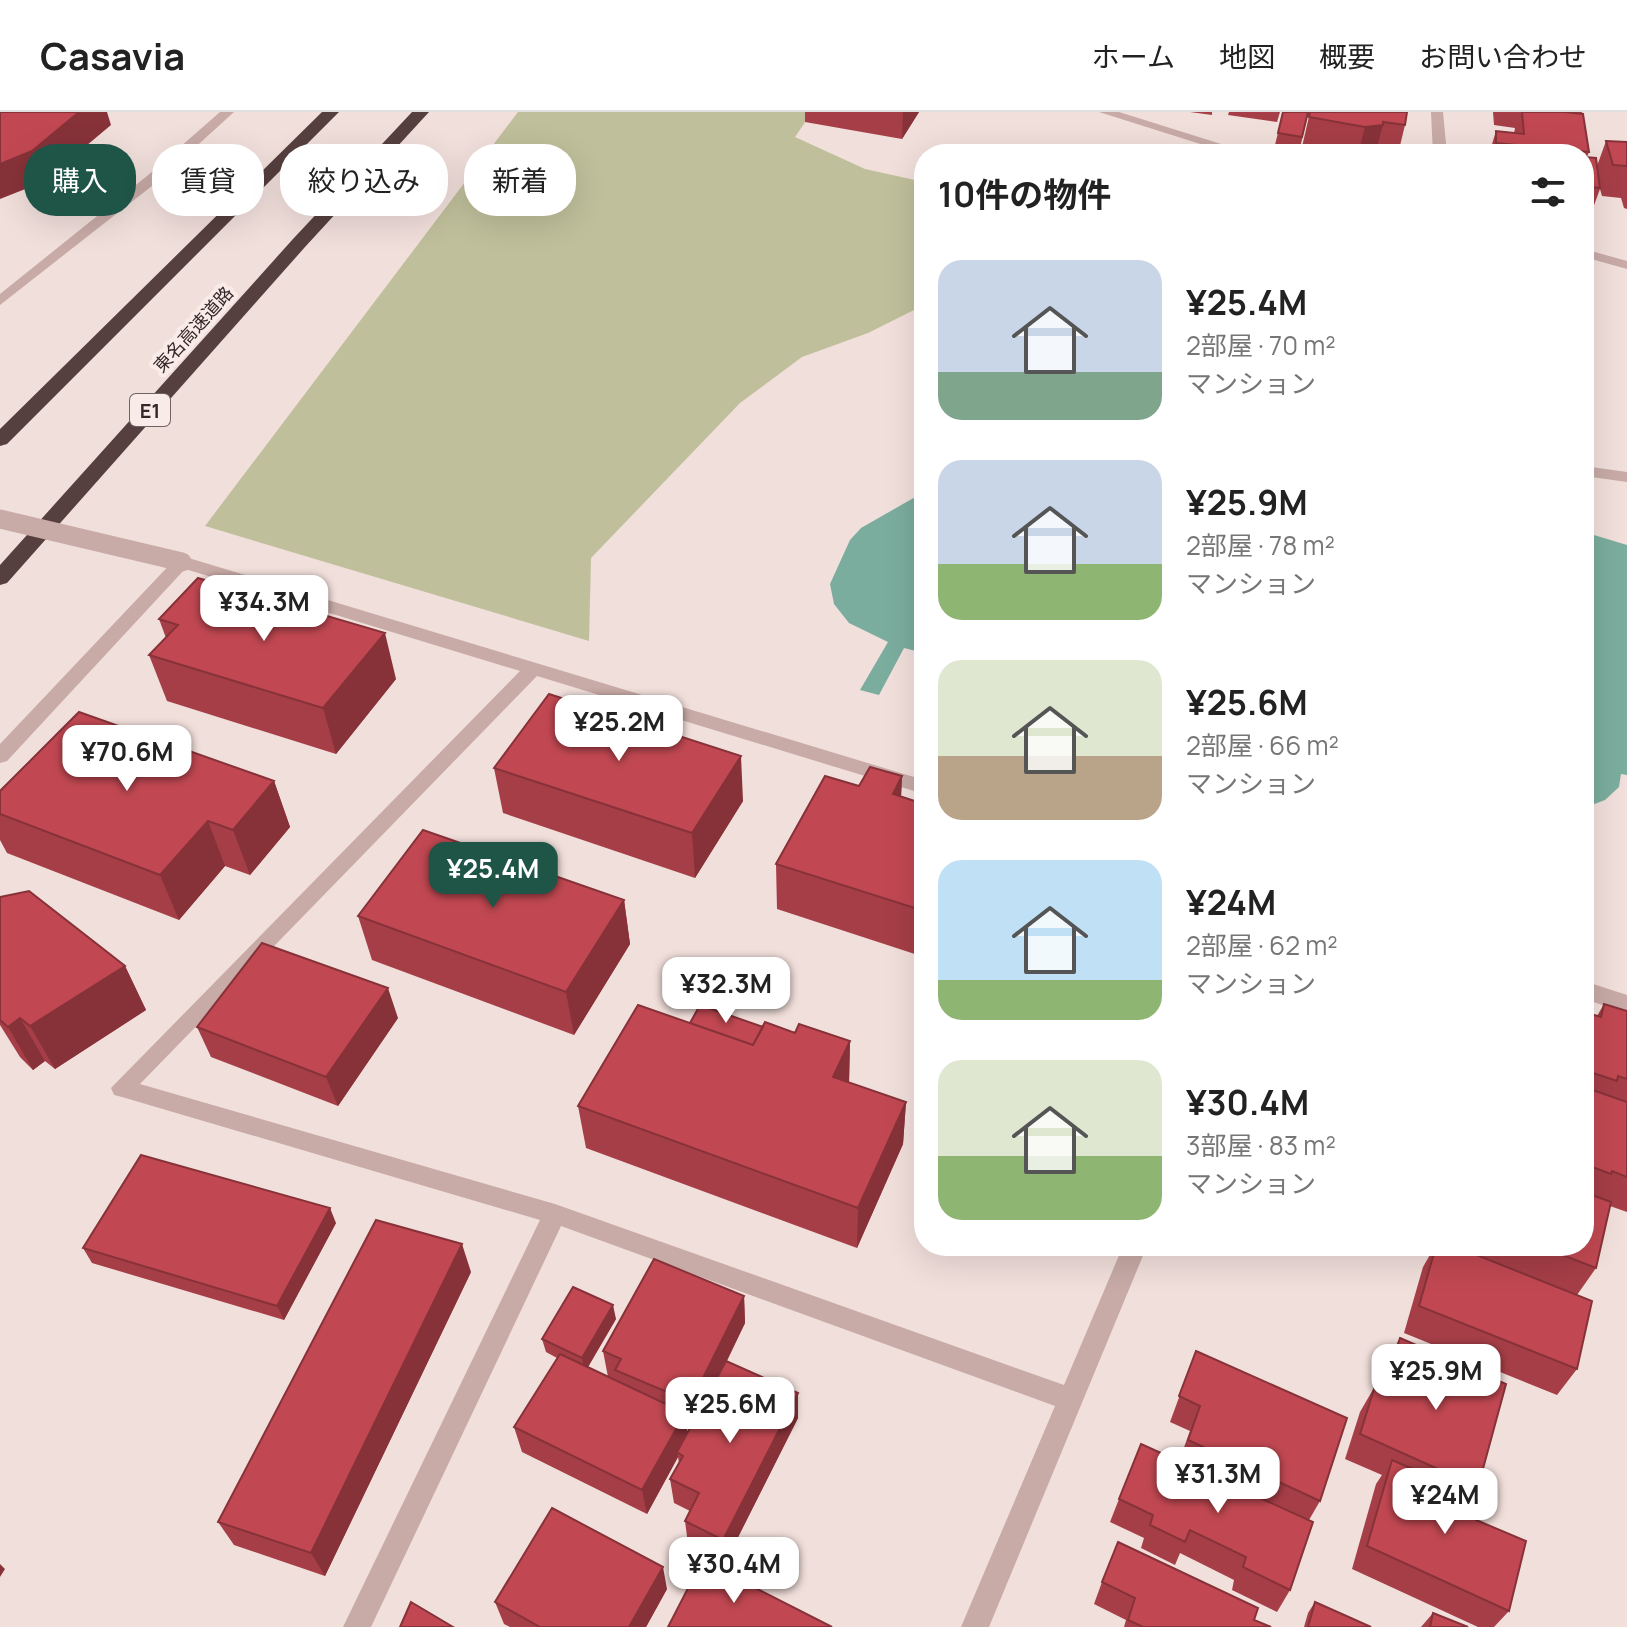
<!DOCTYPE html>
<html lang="ja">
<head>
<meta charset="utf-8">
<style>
  :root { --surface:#fff; --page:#f2f2f2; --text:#222; --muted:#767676; --line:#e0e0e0; --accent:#1f5547 }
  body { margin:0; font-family:Manrope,"Noto Sans JP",sans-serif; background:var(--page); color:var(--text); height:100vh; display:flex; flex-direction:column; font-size:30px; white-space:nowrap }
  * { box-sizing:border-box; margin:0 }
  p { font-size:26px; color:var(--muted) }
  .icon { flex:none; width:44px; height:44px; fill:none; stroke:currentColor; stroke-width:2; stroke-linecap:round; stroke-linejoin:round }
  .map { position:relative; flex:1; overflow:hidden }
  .side { position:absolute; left:914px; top:32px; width:680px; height:1112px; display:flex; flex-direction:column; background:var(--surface); border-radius:32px; box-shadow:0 8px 32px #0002 }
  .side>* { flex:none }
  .guide { position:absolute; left:24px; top:32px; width:760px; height:72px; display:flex; gap:16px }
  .price { position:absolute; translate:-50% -68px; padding:0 18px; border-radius:16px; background:#fff; color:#222; font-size:26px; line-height:52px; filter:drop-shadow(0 2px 4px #0008) }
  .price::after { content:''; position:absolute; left:50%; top:48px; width:24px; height:18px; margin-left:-12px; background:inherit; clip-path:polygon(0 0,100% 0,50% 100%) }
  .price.current { background:var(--accent); color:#fff }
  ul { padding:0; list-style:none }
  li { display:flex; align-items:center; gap:24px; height:200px; padding:0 24px }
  li span { display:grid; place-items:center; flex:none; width:224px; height:160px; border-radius:24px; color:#555 }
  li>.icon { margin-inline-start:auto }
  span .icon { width:96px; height:96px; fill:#fffc; stroke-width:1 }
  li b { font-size:34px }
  h2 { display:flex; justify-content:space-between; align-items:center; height:96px; padding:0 24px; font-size:34px }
  .tag { padding:0 28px; border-radius:32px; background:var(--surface); box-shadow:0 8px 32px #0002; font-size:28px; line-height:72px }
  .tag.current { background:var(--accent); color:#fff }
  header { display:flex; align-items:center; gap:48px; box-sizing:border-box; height:112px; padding:0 40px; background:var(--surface); border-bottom:2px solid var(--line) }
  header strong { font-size:38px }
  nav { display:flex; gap:44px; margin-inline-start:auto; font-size:28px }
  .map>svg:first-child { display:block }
  .green { fill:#bfbf9b }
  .water { fill:#7bad9e }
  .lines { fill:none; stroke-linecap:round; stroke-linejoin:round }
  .service { fill:#c8aba7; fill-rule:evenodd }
  .minor { fill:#c8aba7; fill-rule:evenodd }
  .motorway { fill:#563f3f; fill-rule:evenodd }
  .minor-bridge { stroke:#c8aba7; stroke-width:19 }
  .wall { fill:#a63e47; fill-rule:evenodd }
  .shaded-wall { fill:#873239 }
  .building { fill:#c14852; stroke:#873239; stroke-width:2 }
  .labels { text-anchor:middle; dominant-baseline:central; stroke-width:8; stroke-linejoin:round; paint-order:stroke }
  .far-street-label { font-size:18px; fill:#352728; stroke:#f9ebe7 }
  .shield { fill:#f9ebe7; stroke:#706261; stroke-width:2 }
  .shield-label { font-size:20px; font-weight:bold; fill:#352728 }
</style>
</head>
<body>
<header>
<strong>Casavia</strong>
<nav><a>ホーム</a><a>地図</a><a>概要</a><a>お問い合わせ</a></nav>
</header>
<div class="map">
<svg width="1627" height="1515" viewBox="0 0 1627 1515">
  <rect width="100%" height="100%" fill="#f1dfdb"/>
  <path class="green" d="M518,0H812L795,25L865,57L924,70V193L868,221L802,245L740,291L591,446L589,529L205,414Z"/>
  <path class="water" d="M924,380V541L904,536L879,583L860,578L888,530L849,511L834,492L830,472L850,428L861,416Z
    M1584,420L1627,433V663L1621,662L1619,675L1605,688L1584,696Z"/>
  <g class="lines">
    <path class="service" d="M1584,354L1627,360V370L1584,364Z"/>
    <path class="minor" d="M220,0H234L157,70L0,193V182L147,64Z
      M1099,0H1119L1253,42H1232Z
      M1431,0H1443L1447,42H1433Z
      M1584,137L1627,149V157L1584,145Z
      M182,444L924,668V682L537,564L140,972L555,1092L1064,1273L1123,1134H1147L989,1515H961L1055,1294L561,1114L371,1515H343L540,1108L122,985L114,983L111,976L520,559L185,457L7,649L0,651V632L176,446Z
      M1584,869L1627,883V901L1584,887Z"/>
    <path class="motorway" d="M322,0H339L7,332L0,334V317Z
      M412,0H429L305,135L7,471L0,473V453L293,127Z"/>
    <path class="minor-bridge" d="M0,407L182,450"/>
  </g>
  <path class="wall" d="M805,0H919L902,27L805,10Z
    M1190,0H1212V3Z
    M1229,0H1280L1277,10L1228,3Z
    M1283,0H1308L1299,41L1274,37Z
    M1310,0L1405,13L1398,42L1376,41L1375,42H1337L1302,35Z
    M1493,0H1582L1589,40L1587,45L1597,54L1606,29L1627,30V97L1624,96L1621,86L1602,84L1600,77L1589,107L1584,106V42H1489L1496,19L1514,21L1515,16L1494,13Z
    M159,507L396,567L336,642L167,589L149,543L166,526Z
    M494,656L743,689L695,766L503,701Z
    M902,664L901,685L924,692V845L777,797L776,752L859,674Z
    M274,669L290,715L250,763L225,754L179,808L7,741L0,728V679Z
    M0,785L125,854L146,898L55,957L45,949L33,958L20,945L0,913Z
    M624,788L630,832L574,923L372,848L358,804Z
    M1604,892L1627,899V1100L1610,1094L1596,1156L1577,1183V1257L1557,1283L1404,1221L1423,1155L1435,1134H1584V900L1597,904Z
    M398,906L338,994L211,945L197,915Z
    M690,911L763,915L850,929L849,970L906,990L903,1032L857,1136L586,1036L578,994Z
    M336,1111L284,1208L92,1151L83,1136Z
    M471,1160L325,1464L234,1433L218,1410Z
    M744,1184L745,1211L727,1249L798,1281V1306L725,1451L688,1432L685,1409L690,1399L674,1391L670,1367L679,1351L678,1345L647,1402L522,1340L514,1315L557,1246L546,1240L542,1227L616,1207L588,1255L608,1265L603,1239ZM683,1299L696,1304L687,1321L682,1300Z
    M1400,1226L1478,1375L1472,1383L1476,1408L1509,1499L1494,1515H1478L1352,1457L1376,1372L1382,1363L1345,1347L1360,1300L1375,1274L1377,1275L1385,1253Z
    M1196,1239L1320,1389L1309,1408L1290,1478L1277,1500L1232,1478L1234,1468L1180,1441L1175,1453L1141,1436L1144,1426L1110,1410L1119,1387L1179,1349L1190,1319L1170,1310Z
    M1102,1470L1254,1508L1271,1515H1124L1126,1508L1094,1492Z
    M667,1477L646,1515H510L504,1512L495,1490Z
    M1315,1490L1371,1515H1304L1308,1501Z
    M1433,1501L1468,1515H1421Z"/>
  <path class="shaded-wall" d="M79,0H107L111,13L43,70L0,87V52Z
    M903,0H919L902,27Z
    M1383,13L1375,42H1358L1365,15Z
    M385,521L396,567L336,642L323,596Z
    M741,644L743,689L695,766L692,721Z
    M902,664L900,707L893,682Z
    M274,669L290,715L250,763L233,718Z
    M208,709L225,754L179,808L160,763Z
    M624,788L630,832L574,923L566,880Z
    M125,854L146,898L55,957L30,914Z
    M388,876L398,906L338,994L326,965Z
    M20,906L45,949L33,958L8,915Z
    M850,929L849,972L833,965Z
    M906,990L903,1032L857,1136L858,1096Z
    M330,1096L336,1111L284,1208L277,1194Z
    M462,1132L471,1160L325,1464L311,1441Z
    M744,1184L745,1211L699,1305L696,1280Z
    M613,1193L616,1207L585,1260L582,1246Z
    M679,1274L683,1299L678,1309L674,1283Z
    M798,1281V1306L725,1451L723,1428Z
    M685,1301L688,1326L677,1340L678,1345L647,1402L642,1378Z
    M0,1452L5,1457L0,1465Z
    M663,1455L667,1477L646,1515H629Z"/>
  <path class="building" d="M0,0H79L32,39L0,52Z
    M1283,0H1308L1302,25L1278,21Z
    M1310,0H1407L1405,13L1383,10V13L1365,15L1309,5Z
    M1522,0H1564L1583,2L1589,40L1496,31V19L1524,22Z
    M1606,29L1627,30V54L1613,53Z
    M1506,37L1556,42H1507Z
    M1584,45L1596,46L1600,76L1584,74Z
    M198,466L385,521L323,596L149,543L178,513L159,507Z
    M549,582L741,644L692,721L494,656Z
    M79,600L274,669L233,718L208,709L160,763L0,702V679Z
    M870,655L902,664L893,682L924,692V799L776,752L825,664L859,674Z
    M423,718L624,788L566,880L358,804Z
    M29,779L125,854L30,914L20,906L8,915L0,908V785Z
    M262,831L388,876L326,965L197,915Z
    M1604,892L1627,899V967L1618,964L1617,969L1584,958V900L1601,905Z
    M638,893L753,933L765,910L795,921L799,912L850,929L833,965L906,990L858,1096L578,994Z
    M700,893L763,915L753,933L690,911Z
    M1584,975L1627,990V1065L1612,1059L1611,1062L1584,1052Z
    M141,1043L330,1096L277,1194L83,1136Z
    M1584,1080L1611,1090L1596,1156L1539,1134H1584Z
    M376,1108L462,1132L311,1441L218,1410Z
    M1436,1134H1454L1592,1189L1577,1257L1419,1194Z
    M654,1147L744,1184L696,1280L679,1274L674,1283L615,1258L621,1247L603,1239Z
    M573,1175L613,1193L582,1246L542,1227Z
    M1400,1226L1506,1272L1478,1375L1360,1322L1375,1274L1383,1277Z
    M1196,1239L1347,1306L1320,1389L1188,1328L1200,1294L1179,1284Z
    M560,1242L685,1301L642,1378L514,1315Z
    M726,1249L798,1281L723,1428L685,1409L699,1381L670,1367L683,1344L677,1340Z
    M1141,1332L1313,1410L1290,1478L1243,1455L1246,1445L1190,1418L1185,1430L1150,1413L1153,1403L1119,1387Z
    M1392,1348L1481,1387L1476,1408L1526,1429L1509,1499L1367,1434Z
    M552,1396L663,1455L629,1515H540L495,1490Z
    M1118,1430L1258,1496L1254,1508L1271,1515H1143L1128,1508L1135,1486L1102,1470Z
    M702,1449L832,1515H668Z
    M411,1490L453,1515H400Z
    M1315,1490L1371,1515H1308Z
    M1433,1501L1468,1515H1430Z"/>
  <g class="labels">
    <g class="far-street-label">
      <text transform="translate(193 217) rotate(-48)">東名高速道路</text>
    </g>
    <rect class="shield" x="130" y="282" width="40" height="32" rx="6"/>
    <g class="shield-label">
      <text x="150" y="298">E1</text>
    </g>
  </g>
</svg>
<b class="price" style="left:264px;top:531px">¥34.3M</b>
<b class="price" style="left:619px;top:651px">¥25.2M</b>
<b class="price" style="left:127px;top:681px">¥70.6M</b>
<b class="price current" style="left:493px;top:798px">¥25.4M</b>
<b class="price" style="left:726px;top:913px">¥32.3M</b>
<b class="price" style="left:1436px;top:1300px">¥25.9M</b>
<b class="price" style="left:730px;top:1333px">¥25.6M</b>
<b class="price" style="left:1218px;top:1403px">¥31.3M</b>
<b class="price" style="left:1445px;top:1424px">¥24M</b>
<b class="price" style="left:734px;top:1493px">¥30.4M</b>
<div class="guide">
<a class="tag current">購入</a>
<a class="tag">賃貸</a>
<a class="tag">絞り込み</a>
<a class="tag">新着</a>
</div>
<section class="side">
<h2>10件の物件<svg class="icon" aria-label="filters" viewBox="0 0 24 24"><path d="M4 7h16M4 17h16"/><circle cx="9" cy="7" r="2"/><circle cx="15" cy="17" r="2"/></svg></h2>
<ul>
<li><span style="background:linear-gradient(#c9d6e8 70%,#7fa58c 0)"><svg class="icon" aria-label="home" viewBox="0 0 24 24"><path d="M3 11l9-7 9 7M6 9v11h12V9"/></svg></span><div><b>¥25.4M</b><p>2部屋 · 70 m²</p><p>マンション</p></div></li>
<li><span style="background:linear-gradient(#c9d6e8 65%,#8fb573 0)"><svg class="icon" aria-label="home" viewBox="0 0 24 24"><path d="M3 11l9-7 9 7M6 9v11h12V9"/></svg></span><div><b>¥25.9M</b><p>2部屋 · 78 m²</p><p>マンション</p></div></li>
<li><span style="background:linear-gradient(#dfe7d0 60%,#b9a48a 0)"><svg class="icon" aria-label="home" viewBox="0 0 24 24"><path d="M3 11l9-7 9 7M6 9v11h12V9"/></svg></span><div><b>¥25.6M</b><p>2部屋 · 66 m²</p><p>マンション</p></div></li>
<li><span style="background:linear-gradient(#bfe0f5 75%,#8fb573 0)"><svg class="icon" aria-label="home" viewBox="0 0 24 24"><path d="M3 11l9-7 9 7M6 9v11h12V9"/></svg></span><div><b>¥24M</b><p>2部屋 · 62 m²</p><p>マンション</p></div></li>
<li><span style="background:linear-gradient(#dfe7d0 60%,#8fb573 0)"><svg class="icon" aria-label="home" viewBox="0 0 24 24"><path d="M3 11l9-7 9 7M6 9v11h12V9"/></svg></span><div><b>¥30.4M</b><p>3部屋 · 83 m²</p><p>マンション</p></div></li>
</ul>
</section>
</div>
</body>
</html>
